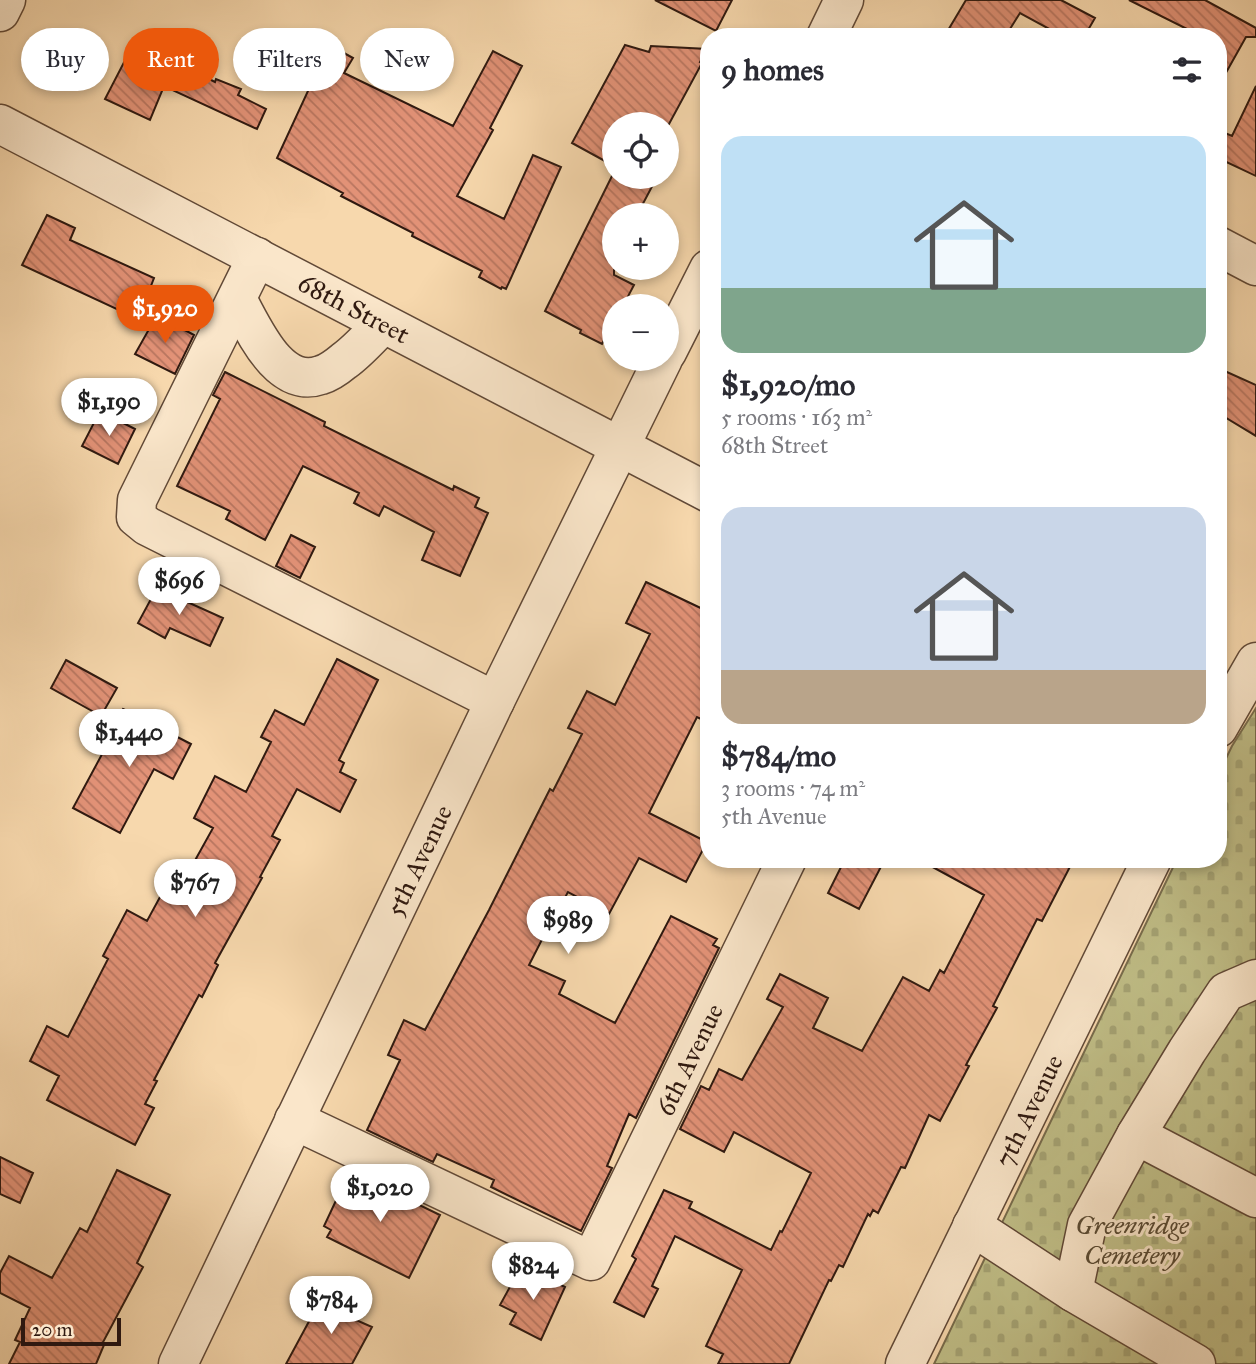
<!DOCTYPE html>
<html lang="en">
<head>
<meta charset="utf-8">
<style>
  :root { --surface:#fff; --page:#f2f2f3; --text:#2b2b33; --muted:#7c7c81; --accent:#ea580c }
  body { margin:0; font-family:"IM FELL Great Primer",serif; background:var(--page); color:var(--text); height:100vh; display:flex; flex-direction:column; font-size:26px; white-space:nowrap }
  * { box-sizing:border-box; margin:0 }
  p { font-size:23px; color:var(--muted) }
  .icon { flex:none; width:38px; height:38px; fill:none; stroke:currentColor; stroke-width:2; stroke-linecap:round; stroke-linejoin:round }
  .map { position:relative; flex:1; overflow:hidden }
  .details { position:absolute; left:700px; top:28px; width:527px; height:840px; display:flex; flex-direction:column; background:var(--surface); border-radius:28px; box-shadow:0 4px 10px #0003 }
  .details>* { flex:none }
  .hud { position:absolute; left:21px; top:28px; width:574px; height:63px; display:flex; gap:14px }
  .buttons { position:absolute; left:602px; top:112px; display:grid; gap:14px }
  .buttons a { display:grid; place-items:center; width:77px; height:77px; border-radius:50%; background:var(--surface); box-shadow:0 4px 10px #0003; font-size:35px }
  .scale { position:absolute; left:21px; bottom:18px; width:100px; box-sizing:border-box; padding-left:7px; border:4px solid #2f1910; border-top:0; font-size:19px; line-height:24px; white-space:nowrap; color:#2f1910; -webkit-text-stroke:5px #fae6ca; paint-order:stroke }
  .price { position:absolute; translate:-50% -60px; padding:0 16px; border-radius:24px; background:#fff; color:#222; font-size:23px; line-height:46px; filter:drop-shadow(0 2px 4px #0008) }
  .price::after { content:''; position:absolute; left:50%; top:42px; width:21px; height:16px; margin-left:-10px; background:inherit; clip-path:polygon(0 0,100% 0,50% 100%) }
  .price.active { background:var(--accent); color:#fff }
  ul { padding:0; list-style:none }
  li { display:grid; align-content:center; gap:14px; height:371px; padding:0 21px }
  li span { display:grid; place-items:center; height:217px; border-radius:21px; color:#555 }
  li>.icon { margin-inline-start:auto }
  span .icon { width:126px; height:126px; fill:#fffc; stroke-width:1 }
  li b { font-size:30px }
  h2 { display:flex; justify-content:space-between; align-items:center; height:84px; padding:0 21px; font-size:30px }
  .pill { padding:0 24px; border-radius:32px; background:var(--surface); box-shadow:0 4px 10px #0003; font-size:24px; line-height:63px }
  .pill.active { background:var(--accent); color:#fff }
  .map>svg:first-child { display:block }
  .cemetery { fill:url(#cemetery-stones); stroke:#786c4c; stroke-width:2 }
  .building { fill:url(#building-back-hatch); stroke:#2f1910; stroke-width:2 }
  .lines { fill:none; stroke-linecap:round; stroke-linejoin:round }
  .minor-casing { stroke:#614937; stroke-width:41 }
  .minor { stroke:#fae6ca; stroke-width:38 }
  .labels { text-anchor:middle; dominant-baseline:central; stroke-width:6; stroke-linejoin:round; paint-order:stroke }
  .street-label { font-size:26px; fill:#2f1910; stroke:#fae6ca }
  .park-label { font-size:26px; font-style:italic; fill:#5a4b34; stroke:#fae6ca }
</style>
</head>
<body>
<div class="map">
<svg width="1256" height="1364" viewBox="0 0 1256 1364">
  <defs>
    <pattern id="cemetery-stones" width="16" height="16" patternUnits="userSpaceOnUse" patternTransform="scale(1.75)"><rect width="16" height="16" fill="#c0be87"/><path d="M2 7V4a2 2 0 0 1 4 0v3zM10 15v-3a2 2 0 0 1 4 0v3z" fill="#a5a374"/></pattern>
    <pattern id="building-back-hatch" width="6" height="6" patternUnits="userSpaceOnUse" patternTransform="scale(1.75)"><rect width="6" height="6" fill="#e29277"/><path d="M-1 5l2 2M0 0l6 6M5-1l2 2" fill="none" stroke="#b87660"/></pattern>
  </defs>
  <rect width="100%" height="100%" fill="#f7d8ad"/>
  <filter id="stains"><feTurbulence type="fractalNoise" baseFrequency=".00286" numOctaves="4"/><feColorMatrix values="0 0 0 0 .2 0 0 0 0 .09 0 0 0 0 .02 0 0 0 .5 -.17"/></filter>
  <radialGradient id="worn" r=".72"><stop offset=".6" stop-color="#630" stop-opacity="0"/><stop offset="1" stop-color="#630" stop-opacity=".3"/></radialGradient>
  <path class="cemetery" d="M1256,708V1364H934L1177,859H1218V775L1232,746Z"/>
  <path class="building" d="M655,0H732L716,31Z
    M966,0H1061L1095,18L1084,37H1064L1020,13L1005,37H944Z
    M1129,0H1205L1256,28V37H1246L1218,87V37H1203Z
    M135,41L215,82L216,79L241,89L238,95L266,109L257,129L164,86L150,120L105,99Z
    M322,41L353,58L344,73L453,126L493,51L522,66L490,128L493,130L457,196L504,219L533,155L561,167L506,289L502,287L501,289L479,277L482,271L412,236L413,233L341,196L343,193L277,158L314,78L304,73Z
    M625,45L649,52L651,46L707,49L700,62L702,63L669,124H614V166L572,143Z
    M1256,86V176L1218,158V130L1232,136Z
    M614,172V177H657L637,215H614V275L634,285L623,306H614V322L602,344L580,333L581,330L545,311Z
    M47,215L75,228L70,240L154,278L138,319L22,265Z
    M157,315L194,335L175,374L135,354Z
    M1218,368L1256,385V436L1218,413Z
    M225,372L325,422L324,426L453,490L454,486L479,498L475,507L488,513L460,576L422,560L434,532L384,506L379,516L354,503L359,493L303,466L265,540L226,519L230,511L177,486L220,399L213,395Z
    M100,411L135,429L118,464L82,446Z
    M291,535L315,547L300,578L276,566Z
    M646,582L709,612V723L697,717L649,813L707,842L686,882L639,858L609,914L568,892L557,912H556L529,965L565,981L559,994L615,1023L671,916L717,939L713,945L719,948L636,1118L629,1114L607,1166L612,1168L581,1231L491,1187L494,1180L437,1154L433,1162L367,1130L400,1060L388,1055L404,1020L425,1030L489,910L550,789L553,791L582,734L568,728L587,691L615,705L650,634L626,623Z
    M159,584L186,599L185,601L223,618L210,646L170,628L165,638L138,623Z
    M337,659L378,680L339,760L344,763L340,772L356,780L340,812L297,789L272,836L280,840L260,877L262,878L215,963L218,965L202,997L199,995L154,1080L157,1081L145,1104L154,1108L135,1145L47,1100L59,1076L30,1061L47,1026L68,1037L108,959L103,956L127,910L147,921L172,875L183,882L213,828L194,818L215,776L246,792L271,742L261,737L275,710L304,725Z
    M66,660L117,688L101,716L51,688Z
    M123,709L191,744L173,779L154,769L120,833L73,808L107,745L105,744Z
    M845,859H885L859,909L828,893Z
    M918,859H1074L1042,921L1037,919L993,1006L997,1008L966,1065L969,1066L940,1121L929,1115L905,1168L901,1167L878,1213L873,1210L870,1216L868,1214L843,1267L839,1265L831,1281L829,1280L789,1364H718L723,1354L706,1346L742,1270L675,1236L652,1286L658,1289L644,1317L614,1302L636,1259L632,1256L664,1190L692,1202L689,1208L771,1250L780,1231L782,1232L811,1173L734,1132L724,1152L680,1129L701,1086L709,1090L719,1069L742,1080L783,1007L767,999L780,974L828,998L813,1028L862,1051L903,977L929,991L940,970L944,973L984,895Z
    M0,1157L33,1173L20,1203L0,1194Z
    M117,1170L170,1195L137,1263L143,1267L102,1344L104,1345L96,1364H9L20,1342L15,1340L30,1308L0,1293V1273L9,1256L52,1278L80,1228L87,1232Z
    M347,1170L440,1215L409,1278L327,1237L331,1230L324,1226L340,1192L337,1191Z
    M528,1268L565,1287L541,1340L510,1324L516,1313L500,1305L517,1274L524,1277Z
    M332,1298L360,1312L356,1320L372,1327L352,1364H286L320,1301L328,1306Z"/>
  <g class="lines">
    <defs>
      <g id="minor">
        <path d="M0,12L6,0"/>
        <path d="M826,37L844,0"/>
        <path id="s1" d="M0,124L709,493"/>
        <path d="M1218,246L1256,266"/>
        <path d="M257,257L137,500L136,517L147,526L495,701"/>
        <path d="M237,299C253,327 278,390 321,375C328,373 338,366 344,361C358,351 371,336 383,324"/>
        <path d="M667,352L709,269"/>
        <path d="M1218,728L1256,662"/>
        <path id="s2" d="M294,1120L591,1261L787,859"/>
        <path d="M1136,1135L1256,1198"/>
        <path d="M972,1226L1073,1292L1196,1364"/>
        <path d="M1073,1292L1087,1225L1136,1135L1187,1051L1226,992L1256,979"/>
        <path id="s3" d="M178,1364L495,701L663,359"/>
        <path id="s4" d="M905,1364L1152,859"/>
      </g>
    </defs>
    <use href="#minor" class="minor-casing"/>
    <use href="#minor" class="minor"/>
  </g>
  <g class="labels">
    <g class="street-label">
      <text stroke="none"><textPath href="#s1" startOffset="399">68th Street</textPath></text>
      <text stroke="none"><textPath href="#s3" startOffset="558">5th Avenue</textPath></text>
      <text stroke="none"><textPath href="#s2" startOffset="553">6th Avenue</textPath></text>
      <text stroke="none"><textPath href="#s4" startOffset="282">7th Avenue</textPath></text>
    </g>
    <g class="park-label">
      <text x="1132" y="1225">Greenridge<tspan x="1132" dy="30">Cemetery</tspan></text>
    </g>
  </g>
  <rect width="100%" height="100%" filter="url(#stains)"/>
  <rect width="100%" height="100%" fill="url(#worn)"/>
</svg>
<div class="buttons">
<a><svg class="icon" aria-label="locate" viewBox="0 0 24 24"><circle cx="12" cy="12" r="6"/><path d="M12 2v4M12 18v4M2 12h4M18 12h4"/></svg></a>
<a>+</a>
<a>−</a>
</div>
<div class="scale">20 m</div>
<b class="price active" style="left:165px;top:345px">$1,920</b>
<b class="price" style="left:109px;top:438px">$1,190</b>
<b class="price" style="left:179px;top:617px">$696</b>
<b class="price" style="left:129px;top:769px">$1,440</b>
<b class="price" style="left:195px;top:919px">$767</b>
<b class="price" style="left:568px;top:956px">$989</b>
<b class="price" style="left:380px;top:1224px">$1,020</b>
<b class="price" style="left:533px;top:1302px">$824</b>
<b class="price" style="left:331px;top:1336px">$784</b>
<div class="hud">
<a class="pill">Buy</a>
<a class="pill active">Rent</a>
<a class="pill">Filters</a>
<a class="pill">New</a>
</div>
<section class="details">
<h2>9 homes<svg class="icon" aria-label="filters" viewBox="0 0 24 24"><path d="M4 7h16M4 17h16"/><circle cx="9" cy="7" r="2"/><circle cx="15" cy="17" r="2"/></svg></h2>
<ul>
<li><span style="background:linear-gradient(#bfe0f5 70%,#7fa58c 0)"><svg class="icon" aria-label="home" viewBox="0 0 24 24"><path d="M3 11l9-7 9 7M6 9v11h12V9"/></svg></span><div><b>$1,920/mo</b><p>5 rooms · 163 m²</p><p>68th Street</p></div></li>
<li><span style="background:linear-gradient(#c9d6e8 75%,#b9a48a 0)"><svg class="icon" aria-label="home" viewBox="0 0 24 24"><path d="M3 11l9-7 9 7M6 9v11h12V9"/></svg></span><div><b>$784/mo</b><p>3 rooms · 74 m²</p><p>5th Avenue</p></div></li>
</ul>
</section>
</div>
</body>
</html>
